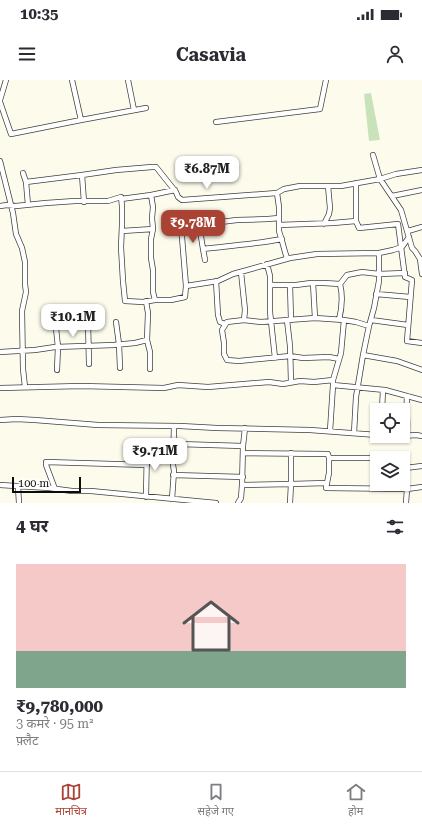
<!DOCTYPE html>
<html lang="hi">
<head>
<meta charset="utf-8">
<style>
  :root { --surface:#fff; --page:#f2f2f3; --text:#2b2b33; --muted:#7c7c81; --line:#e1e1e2; --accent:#ab4334 }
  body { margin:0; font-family:"Roboto Serif","Noto Sans Devanagari",serif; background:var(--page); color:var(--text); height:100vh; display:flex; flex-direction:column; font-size:15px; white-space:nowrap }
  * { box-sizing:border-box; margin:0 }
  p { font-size:13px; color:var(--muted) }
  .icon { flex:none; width:22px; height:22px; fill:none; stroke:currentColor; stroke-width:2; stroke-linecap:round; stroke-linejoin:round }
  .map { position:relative; height:423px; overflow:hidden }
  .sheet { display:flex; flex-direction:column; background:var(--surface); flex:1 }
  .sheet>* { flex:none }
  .tools { position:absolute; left:370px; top:323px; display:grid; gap:8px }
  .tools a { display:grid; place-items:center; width:40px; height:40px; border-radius:0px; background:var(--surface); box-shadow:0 1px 3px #0004; font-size:20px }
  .scale { position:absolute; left:12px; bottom:10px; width:69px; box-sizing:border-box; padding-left:4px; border:2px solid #0c0c0c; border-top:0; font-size:11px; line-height:14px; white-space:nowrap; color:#0c0c0c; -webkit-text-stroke:3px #fff; paint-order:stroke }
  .price { position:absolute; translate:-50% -34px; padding:0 9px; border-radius:8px; background:#fff; color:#222; font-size:13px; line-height:26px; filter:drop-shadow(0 1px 2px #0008) }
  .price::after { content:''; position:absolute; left:50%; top:24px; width:12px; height:9px; margin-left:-6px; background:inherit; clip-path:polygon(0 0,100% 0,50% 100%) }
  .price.active { background:var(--accent); color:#fff }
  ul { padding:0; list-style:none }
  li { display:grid; align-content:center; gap:8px; height:212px; padding:0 16px }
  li+li { border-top:1px solid var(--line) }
  li span { display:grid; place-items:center; height:124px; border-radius:0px; color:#555 }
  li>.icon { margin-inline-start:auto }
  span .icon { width:72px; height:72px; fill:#fffc; stroke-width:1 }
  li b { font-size:17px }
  h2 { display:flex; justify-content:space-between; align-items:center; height:48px; padding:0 16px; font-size:17px }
  .status { display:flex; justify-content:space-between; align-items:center; height:28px; padding:0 20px; background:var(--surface); direction:ltr }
  .status svg { height:11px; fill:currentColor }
  header { display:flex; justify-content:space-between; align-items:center; height:52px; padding:0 16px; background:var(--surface); font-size:18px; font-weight:700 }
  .dock { display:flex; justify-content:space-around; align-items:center; height:56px; border-top:1px solid var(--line); background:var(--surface); font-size:11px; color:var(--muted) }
  .dock a { display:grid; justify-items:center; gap:2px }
  .dock .active { color:var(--accent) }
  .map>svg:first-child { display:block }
  .park { fill:#c8e3ba }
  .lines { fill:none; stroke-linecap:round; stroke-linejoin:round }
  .minor-casing { stroke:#3f3f3f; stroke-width:6 }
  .minor { stroke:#fff; stroke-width:4.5 }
</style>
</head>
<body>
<div class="status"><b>10:35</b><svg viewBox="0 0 49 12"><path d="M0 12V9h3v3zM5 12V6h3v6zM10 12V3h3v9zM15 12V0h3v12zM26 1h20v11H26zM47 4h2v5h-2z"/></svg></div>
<header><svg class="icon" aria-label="menu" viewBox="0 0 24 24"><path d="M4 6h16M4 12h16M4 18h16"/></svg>Casavia<svg class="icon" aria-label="person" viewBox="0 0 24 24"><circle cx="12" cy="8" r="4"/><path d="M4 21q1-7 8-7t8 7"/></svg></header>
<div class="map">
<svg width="422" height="423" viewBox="0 0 422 423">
  <rect width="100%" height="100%" fill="#fdfcec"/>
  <path class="park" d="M371,13L380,60L369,61L364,14Z"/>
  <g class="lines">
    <defs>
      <path id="minor" d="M72,0L81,40L146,28
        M128,0L134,30
        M0,20L6,0
        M0,22L11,54L81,40
        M216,42L320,29L326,0
        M373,75L380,99L401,130L412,168L415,171L420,179H422
        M0,81L13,133L16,154L22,168L25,182V204L26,212L22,231L23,289L25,307
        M23,93L26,102
        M356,103V141L359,148L398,144L405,197L412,200L407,261L422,263
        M151,115L153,127L152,138L153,149L151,159V178L153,190V212L155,220
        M392,116L422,110
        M121,119L151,115L175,110
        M84,122L82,95L116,90L152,87H156L176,112L178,117L182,120L277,113
        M28,125L26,102L82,95
        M0,126L7,125L16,126L46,123L75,121H108L121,117L122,126V145L121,167L123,201L125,221L143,222L155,220H171L185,217L186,206L218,201L233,194L290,178L317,174L379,173L393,170L402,167L409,157
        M199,144L203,169L205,180
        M324,144L329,134L330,128L328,106
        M279,145L333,143L356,141
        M122,151L153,149
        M408,151L422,147
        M203,169C229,166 256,164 282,159
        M379,173V201L374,228L369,246L363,275L397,281L422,290
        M287,178L285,172L282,161L279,151V127L277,113L284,109L300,106H341L380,99L396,94L422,90
        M420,179L422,194
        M267,184L270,196V205
        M241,192L245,230L244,240
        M216,201L218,235L220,242L225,244
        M313,203L315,238
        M340,204L347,195L362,192L379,194L405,193
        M290,205L291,240
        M186,206L181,145L204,144L237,140L268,139L279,138
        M376,214L410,217
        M146,221L148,233L147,260L150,272V289
        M55,239L58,267L57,290
        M287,240L290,266L291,302
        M371,240L408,245
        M88,242L89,284
        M116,242L119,264L120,288
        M0,272L35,270L55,267L114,265L135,263L147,260
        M275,278L270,232V205H296L311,203H324L340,204C343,216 342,228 339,240
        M339,279L329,277L303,278L290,276L239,281L227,280L224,274V263L222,250L227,242L244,240L261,242L315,238L344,240L356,242L369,246
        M333,300L341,273L344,240
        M0,308L81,306L164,308L178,305L208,307L269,302L283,304L300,301L314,302L333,300V305L385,310L422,320
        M382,330L383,310
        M0,340L17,339L35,340L98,345L180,346L217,348L310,350L377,355
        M245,348L243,366L242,405L291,404L327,403
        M330,351L333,305
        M354,353L356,317L363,275
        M407,355C408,342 406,329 407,316
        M403,356L416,355L422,356
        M174,365L178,364L243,366
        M243,373L328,374L329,378
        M377,378H329V393L326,408L407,409L422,407
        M377,378H398
        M403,379H404L407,409L406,423
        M405,388L422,386
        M173,395L243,397
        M0,405L49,408L72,411H91L216,423
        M18,407L19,423
        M55,409L46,385V382L147,385
        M146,417L147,367
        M172,419L174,391L173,385L174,346
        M238,423L241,418L242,405
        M290,423L291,404V373"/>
    </defs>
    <use href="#minor" class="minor-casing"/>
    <use href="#minor" class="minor"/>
  </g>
</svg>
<div class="tools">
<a><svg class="icon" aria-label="locate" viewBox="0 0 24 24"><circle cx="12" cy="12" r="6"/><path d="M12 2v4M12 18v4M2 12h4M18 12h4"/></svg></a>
<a><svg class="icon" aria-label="layers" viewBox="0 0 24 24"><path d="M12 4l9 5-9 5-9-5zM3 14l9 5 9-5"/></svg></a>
</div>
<div class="scale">100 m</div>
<b class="price" style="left:207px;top:110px">₹6.87M</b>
<b class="price active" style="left:193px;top:164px">₹9.78M</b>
<b class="price" style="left:73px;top:258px">₹10.1M</b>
<b class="price" style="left:155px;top:392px">₹9.71M</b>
</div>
<section class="sheet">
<h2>4 घर<svg class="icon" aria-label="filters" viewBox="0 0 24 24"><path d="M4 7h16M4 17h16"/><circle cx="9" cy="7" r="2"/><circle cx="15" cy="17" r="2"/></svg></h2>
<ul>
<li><span style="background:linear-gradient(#f6c9c9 70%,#7fa58c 0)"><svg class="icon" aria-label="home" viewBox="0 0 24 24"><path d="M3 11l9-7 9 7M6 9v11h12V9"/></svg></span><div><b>₹9,780,000</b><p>3 कमरे · 95 m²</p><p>फ़्लैट</p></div></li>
</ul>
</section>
<nav class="dock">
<a class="active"><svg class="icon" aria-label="map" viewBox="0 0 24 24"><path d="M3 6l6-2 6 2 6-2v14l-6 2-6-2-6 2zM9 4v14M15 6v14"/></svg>मानचित्र</a>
<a><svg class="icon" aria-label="saved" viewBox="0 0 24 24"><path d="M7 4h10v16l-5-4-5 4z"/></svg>सहेजे गए</a>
<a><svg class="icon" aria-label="home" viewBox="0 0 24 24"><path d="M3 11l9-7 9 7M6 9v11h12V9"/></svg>होम</a>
</nav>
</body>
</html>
